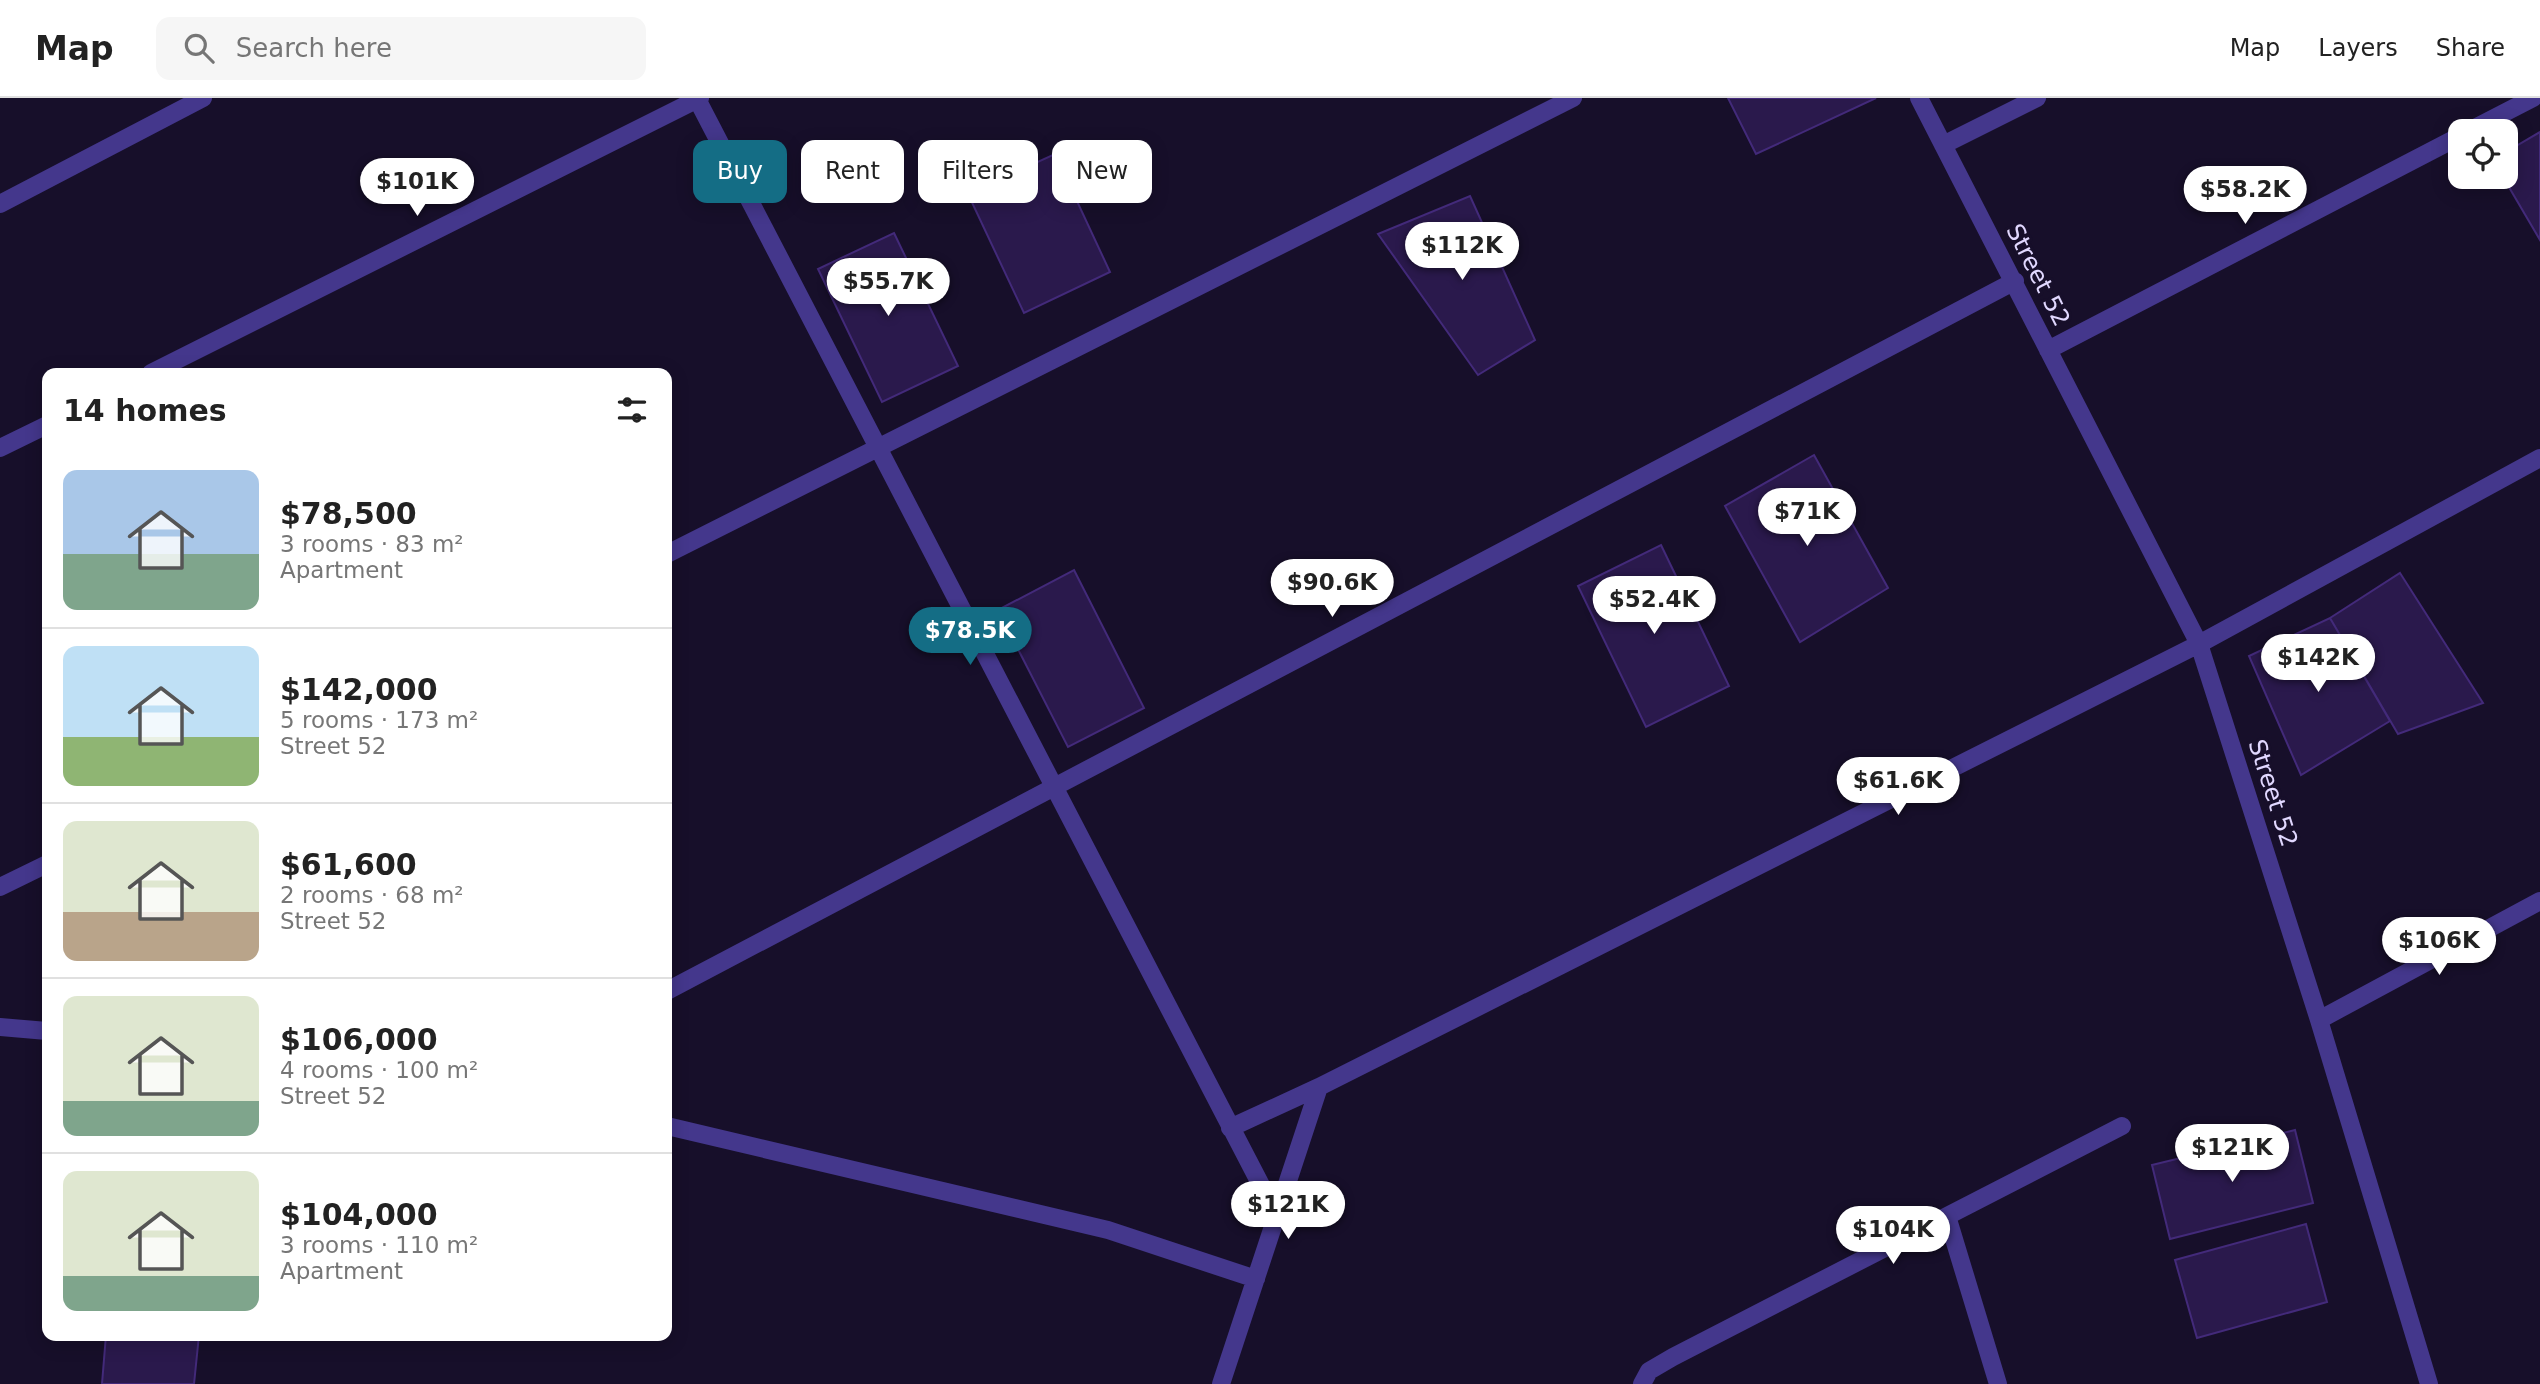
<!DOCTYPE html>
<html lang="en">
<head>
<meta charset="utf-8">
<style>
  :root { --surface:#fff; --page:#f6f6f6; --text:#222; --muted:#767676; --line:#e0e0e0; --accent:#146d85 }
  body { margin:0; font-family:"DejaVu Sans",sans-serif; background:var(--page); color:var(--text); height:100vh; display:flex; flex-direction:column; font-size:26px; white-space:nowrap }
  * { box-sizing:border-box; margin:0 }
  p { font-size:23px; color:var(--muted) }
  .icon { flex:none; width:38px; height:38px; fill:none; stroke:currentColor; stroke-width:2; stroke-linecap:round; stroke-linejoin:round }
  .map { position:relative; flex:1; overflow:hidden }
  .panel { position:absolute; left:42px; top:270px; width:630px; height:973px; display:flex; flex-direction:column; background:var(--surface); border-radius:14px; box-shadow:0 4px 18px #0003 }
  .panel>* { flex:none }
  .guide { position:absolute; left:693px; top:42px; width:665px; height:63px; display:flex; gap:14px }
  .buttons { position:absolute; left:2448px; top:21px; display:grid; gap:14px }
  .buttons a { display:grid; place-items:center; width:70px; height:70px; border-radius:14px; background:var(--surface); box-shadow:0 4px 18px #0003; font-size:35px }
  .price { position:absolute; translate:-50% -60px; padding:0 16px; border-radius:24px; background:#fff; color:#222; font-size:23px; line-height:46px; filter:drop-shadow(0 2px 4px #0008) }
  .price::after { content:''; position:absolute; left:50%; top:42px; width:21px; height:16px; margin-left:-10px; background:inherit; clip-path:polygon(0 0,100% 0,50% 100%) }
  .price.selected { background:var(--accent); color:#fff }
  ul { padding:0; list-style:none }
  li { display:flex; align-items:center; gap:21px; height:175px; padding:0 21px }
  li+li { border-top:2px solid var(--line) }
  li span { display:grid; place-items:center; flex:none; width:196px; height:140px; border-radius:14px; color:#555 }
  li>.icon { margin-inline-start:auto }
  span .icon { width:84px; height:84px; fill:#fffc; stroke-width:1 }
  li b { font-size:30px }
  h2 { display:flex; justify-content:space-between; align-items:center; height:84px; padding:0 21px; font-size:30px }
  .chip { padding:0 24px; border-radius:14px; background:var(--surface); box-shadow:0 4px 18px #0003; font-size:24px; line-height:63px }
  .chip.selected { background:var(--accent); color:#fff }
  header { display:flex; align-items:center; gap:42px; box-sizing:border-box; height:98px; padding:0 35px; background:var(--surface); border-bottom:2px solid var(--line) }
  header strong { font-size:33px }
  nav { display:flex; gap:38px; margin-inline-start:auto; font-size:24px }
  .search { width:490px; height:63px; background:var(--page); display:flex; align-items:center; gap:18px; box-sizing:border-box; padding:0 24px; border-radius:14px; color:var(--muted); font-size:26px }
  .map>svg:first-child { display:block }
  .building { fill:#2a194c; stroke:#432a7a; stroke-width:2 }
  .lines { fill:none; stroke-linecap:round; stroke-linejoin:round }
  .minor { stroke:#44378c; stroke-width:18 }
  .labels { text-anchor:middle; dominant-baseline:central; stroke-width:6; stroke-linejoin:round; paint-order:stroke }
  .street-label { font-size:24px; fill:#e1d8ff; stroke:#170f2a }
</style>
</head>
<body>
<header>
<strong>Map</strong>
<div class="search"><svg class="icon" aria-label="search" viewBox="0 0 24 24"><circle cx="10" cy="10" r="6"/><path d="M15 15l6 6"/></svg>Search here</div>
<nav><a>Map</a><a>Layers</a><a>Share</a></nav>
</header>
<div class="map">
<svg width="2540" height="1286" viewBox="0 0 2540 1286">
  <rect width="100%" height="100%" fill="#170f2a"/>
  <path class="building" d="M1728,0H1876L1756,56Z
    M2540,34V142L2503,79H2506V54Z
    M1055,56L1110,174L1024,215L968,96Z
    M1470,98L1535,242L1478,277L1378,136Z
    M894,135L958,268L882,304L818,171Z
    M1814,357L1888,490L1800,544L1725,408Z
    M1661,447L1729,588L1646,629L1578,488Z
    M1074,472L1144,610L1068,649L998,512Z
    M2400,475L2483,605L2398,636L2330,520Z
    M2330,520L2390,623L2301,677L2249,558Z
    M2295,1032L2313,1105L2170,1141L2152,1067Z
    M2306,1126L2327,1204L2197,1240L2175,1162Z
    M106,1237H199L194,1286H102Z"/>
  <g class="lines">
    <path class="minor" d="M1919,0L2199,546L2319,922L2429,1286
      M697,1L1277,1118
      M2469,33L2533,0
      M1943,47L2037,0
      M0,106L203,0
      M2048,252L2460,38
      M151,275L700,0
      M0,350L47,327
      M667,456L1573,0
      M0,789L47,766
      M667,893L2015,183
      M2319,922L2540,803
      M0,929L47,933
      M667,1028L1108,1132L1256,1181
      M1230,1030L1319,989L2199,546L2540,360
      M1947,1118L1998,1286
      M1221,1286L1319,989
      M1642,1286L1649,1273L1673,1259L2122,1028"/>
  </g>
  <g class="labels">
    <g class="street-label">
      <text transform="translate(2038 177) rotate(63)">Street 52</text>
      <text transform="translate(2273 695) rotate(72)">Street 52</text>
    </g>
  </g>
</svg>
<div class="buttons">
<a><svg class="icon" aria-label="locate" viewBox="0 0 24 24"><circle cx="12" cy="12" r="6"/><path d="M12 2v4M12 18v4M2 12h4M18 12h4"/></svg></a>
</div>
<b class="price" style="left:417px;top:120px">$101K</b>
<b class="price" style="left:2245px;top:128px">$58.2K</b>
<b class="price" style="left:1462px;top:184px">$112K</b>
<b class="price" style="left:888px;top:220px">$55.7K</b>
<b class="price" style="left:1807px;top:450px">$71K</b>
<b class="price" style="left:1332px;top:521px">$90.6K</b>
<b class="price" style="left:1654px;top:538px">$52.4K</b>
<b class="price selected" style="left:970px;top:569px">$78.5K</b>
<b class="price" style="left:2318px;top:596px">$142K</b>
<b class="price" style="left:1898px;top:719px">$61.6K</b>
<b class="price" style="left:2439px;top:879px">$106K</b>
<b class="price" style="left:2232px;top:1086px">$121K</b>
<b class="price" style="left:1288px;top:1143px">$121K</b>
<b class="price" style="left:1893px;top:1168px">$104K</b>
<div class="guide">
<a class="chip selected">Buy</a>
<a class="chip">Rent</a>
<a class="chip">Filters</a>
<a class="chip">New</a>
</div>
<section class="panel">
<h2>14 homes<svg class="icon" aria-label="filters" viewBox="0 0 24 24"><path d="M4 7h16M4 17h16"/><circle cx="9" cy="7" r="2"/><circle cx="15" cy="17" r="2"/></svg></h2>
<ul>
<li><span style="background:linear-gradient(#a9c7e8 60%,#7fa58c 0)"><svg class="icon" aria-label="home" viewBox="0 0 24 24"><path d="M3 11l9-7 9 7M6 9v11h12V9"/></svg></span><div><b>$78,500</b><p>3 rooms · 83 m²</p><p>Apartment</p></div></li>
<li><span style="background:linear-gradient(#bfe0f5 65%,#8fb573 0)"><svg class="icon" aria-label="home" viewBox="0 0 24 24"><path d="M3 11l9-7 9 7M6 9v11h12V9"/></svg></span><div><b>$142,000</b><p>5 rooms · 173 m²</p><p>Street 52</p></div></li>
<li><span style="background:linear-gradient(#dfe7d0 65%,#b9a48a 0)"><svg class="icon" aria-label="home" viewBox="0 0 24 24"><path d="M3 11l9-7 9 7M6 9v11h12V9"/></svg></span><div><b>$61,600</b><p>2 rooms · 68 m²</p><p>Street 52</p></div></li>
<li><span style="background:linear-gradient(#dfe7d0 75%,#7fa58c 0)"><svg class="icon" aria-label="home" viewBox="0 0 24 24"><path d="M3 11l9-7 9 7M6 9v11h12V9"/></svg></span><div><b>$106,000</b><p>4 rooms · 100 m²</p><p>Street 52</p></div></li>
<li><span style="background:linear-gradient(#dfe7d0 75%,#7fa58c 0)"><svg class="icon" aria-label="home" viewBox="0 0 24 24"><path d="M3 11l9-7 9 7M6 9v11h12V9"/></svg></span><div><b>$104,000</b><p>3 rooms · 110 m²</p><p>Apartment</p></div></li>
</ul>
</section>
</div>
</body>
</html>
